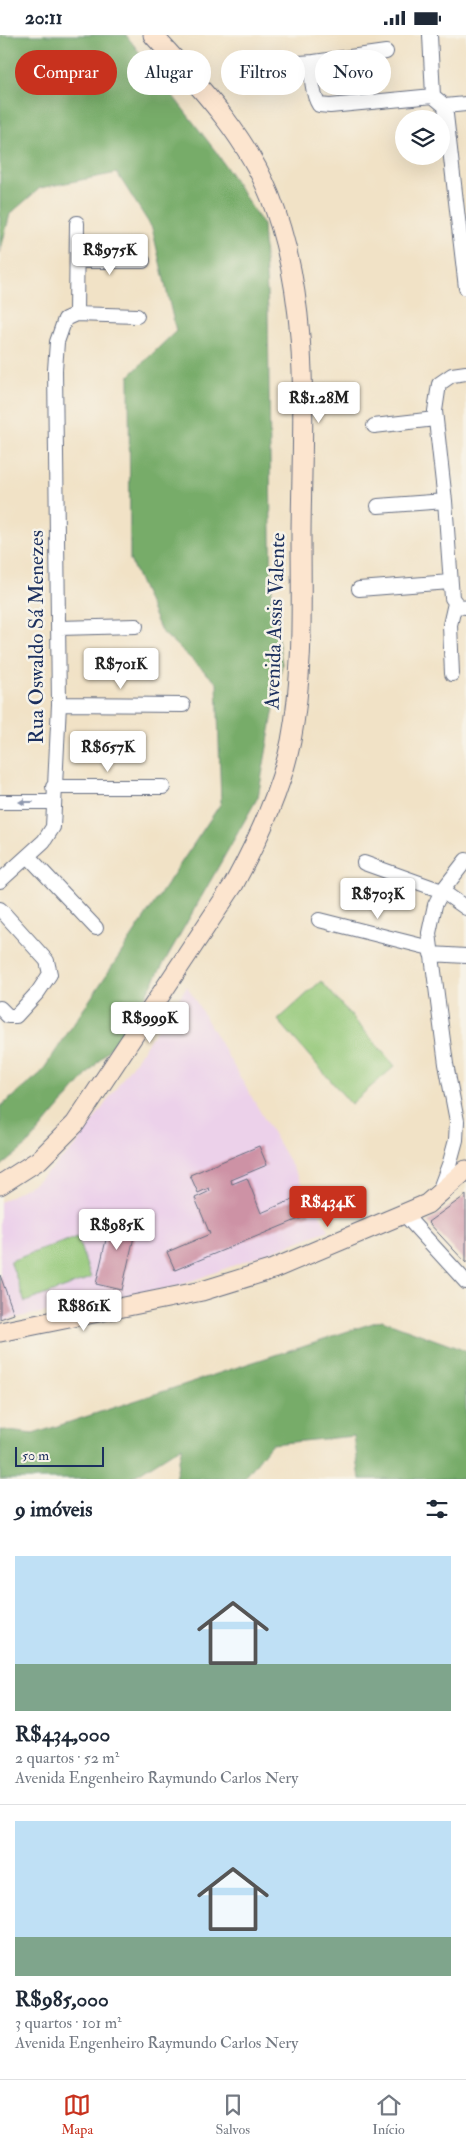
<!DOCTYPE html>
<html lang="pt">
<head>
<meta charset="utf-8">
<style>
  :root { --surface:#fff; --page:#f6f6f7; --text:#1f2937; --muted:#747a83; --line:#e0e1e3; --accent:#c8321e }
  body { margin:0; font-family:"IM FELL Double Pica",serif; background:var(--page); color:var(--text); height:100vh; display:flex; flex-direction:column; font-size:19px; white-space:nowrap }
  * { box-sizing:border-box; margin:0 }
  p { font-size:16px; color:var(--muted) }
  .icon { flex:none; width:28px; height:28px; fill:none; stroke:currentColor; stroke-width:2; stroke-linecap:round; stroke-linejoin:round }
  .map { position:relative; height:1444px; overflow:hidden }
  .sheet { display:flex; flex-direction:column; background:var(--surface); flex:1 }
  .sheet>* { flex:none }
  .guide { position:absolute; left:15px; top:15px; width:436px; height:45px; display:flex; gap:10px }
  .controls { position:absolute; left:395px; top:75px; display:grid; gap:10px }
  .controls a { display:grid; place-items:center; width:55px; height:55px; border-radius:50%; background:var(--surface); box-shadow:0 5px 20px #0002; font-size:25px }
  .scale { position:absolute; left:15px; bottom:12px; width:89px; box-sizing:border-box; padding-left:5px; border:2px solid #1b2f5e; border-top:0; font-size:14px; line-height:18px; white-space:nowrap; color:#1b2f5e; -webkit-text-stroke:4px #f7f3e8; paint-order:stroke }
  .price { position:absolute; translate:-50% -42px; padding:0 11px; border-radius:5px; background:#fff; color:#222; font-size:16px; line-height:32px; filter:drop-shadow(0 1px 2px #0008) }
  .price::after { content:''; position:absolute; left:50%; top:30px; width:15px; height:11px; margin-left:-8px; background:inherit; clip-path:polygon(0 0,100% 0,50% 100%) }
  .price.current { background:var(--accent); color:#fff }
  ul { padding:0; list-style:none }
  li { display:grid; align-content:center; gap:10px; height:265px; padding:0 15px }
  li+li { border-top:1px solid var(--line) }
  li span { display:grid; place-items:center; height:155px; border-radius:0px; color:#555 }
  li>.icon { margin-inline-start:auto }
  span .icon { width:90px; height:90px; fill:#fffc; stroke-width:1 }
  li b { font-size:21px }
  h2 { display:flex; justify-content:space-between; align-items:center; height:60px; padding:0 15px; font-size:21px }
  .chip { padding:0 18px; border-radius:22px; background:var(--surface); box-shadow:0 5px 20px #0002; font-size:18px; line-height:45px }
  .chip.current { background:var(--accent); color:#fff }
  .status { display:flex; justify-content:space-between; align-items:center; height:35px; padding:0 25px; background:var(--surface); direction:ltr }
  .status svg { height:14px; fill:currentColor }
  .menu { display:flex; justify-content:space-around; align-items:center; height:70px; border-top:1px solid var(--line); background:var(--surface); font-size:14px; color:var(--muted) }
  .menu a { display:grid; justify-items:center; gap:2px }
  .menu .current { color:var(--accent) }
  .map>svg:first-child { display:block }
  .built { fill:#ecd1ea }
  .green { fill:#94c879; stroke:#587c6c }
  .forest { fill:#77ac69; stroke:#496e64 }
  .building { fill:#cd92a5 }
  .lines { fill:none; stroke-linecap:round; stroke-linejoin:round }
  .street-casing { stroke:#666e82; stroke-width:16 }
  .secondary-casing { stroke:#666e82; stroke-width:21 }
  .street { stroke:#fff; stroke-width:14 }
  .secondary { stroke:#fce5cf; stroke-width:19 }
  .oneway { fill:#8d97ae }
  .labels { text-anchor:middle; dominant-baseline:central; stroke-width:5; stroke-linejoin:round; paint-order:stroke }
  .street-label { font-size:21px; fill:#1b2f5e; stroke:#f7f3e8 }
</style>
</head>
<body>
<div class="status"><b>20:11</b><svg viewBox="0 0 49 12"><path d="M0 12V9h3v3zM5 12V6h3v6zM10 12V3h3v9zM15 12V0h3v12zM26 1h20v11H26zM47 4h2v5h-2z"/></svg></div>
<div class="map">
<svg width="466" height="1444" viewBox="0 0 466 1444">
  <rect width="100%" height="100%" fill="#f7f3e8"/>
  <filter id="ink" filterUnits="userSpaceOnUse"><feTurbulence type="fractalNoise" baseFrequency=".02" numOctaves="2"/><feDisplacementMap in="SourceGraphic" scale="10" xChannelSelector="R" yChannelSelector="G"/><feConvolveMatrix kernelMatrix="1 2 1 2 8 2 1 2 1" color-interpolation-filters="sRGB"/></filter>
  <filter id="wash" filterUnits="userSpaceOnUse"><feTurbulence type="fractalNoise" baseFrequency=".0096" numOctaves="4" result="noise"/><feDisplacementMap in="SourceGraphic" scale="20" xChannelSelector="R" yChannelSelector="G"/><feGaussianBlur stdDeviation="1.12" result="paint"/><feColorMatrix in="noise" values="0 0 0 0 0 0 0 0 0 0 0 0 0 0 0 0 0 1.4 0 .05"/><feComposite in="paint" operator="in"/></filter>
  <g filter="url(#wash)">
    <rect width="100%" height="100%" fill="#f1e2c6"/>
    <path class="built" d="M187,951L329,1195L178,1251L0,1286V1167L36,1147L75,1112Z"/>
    <path class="green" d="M321,946L395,1031L351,1069L278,985Z
      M77,1202L91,1243L25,1267L10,1226Z"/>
    <path class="forest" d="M0,0H126L217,118L263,190L268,275L272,568L282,629L258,762L127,993L26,1111L0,1132V1072L41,1038L221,768L217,648L161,596L130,525L129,341L176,296L152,193L117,138L40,153L10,179L0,218Z
      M382,1285L466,1316V1444H360L354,1401L271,1409L244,1444H175L182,1411L130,1444H0V1395L33,1399Z"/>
    <g id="blocks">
      <path class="building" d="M259,1111L267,1130L231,1145L232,1149L247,1143L261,1178L303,1160L311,1179L175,1235L167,1217L210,1199L195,1163L210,1156L209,1153L198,1158L190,1140Z
        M466,1160V1228L428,1187Z
        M112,1178L138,1184L122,1255L96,1249Z
        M0,1240L14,1279L0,1284Z"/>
    </g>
  </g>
  <g filter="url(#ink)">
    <use href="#blocks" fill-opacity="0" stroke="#666e82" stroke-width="1"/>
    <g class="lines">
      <defs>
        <path id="street" d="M430,0L433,61
          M386,17L314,27C309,36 313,61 319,70L330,71L433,61L445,71
          M242,32L314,27
          M445,71L466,253
          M445,71L466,69
          M78,226H143
          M76,279L77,188
          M466,338L452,340L439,349L435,376L445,466L452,563L458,571L466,572
          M374,391L435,384
          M378,471L445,466
          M359,554L450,547
          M59,593L136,591
          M452,639L450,590L455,568
          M59,669L183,670
          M53,752H163
          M0,767H53
          M28,821L96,893
          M364,828L442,856L466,873
          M0,846L44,806L53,792L59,669L55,335L57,307L65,284L76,279L137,281
          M0,874L47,926L50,939L38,957L16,981H8L0,973
          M319,885L430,913
          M431,919L466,921
          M438,1159L450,1127L456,1105L457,1086L446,1029L429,898L435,870L442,856L466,825
          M404,1179L466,1247"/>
        <path id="secondary" d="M0,1150L39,1125L75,1089L234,849C258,805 281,756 291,706C304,638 301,567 301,498C302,384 312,269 270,161C245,98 197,49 153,0
          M0,1297L202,1256L273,1234L427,1169L466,1135"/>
      </defs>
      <use href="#street" class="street-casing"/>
      <use href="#secondary" class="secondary-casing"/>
      <use href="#street" class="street"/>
      <use href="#secondary" class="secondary"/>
    </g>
    <defs><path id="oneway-solid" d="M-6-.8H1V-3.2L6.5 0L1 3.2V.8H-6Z" transform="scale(1.25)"/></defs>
    <use class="oneway" href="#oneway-solid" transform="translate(26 767) rotate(-180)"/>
  </g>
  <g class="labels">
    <g class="street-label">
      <text transform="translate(275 586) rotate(-88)">Avenida Assis Valente</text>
      <text transform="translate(36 602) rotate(-90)">Rua Oswaldo Sá Menezes</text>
    </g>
  </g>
</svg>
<div class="controls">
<a><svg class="icon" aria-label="layers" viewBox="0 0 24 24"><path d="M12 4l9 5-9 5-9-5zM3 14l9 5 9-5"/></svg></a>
</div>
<div class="scale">50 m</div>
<b class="price" style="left:110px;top:241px">R$975K</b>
<b class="price" style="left:319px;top:389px">R$1.28M</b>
<b class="price" style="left:121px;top:655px">R$701K</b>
<b class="price" style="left:108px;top:738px">R$657K</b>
<b class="price" style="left:378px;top:885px">R$703K</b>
<b class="price" style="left:150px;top:1009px">R$999K</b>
<b class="price current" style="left:328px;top:1193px">R$434K</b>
<b class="price" style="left:117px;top:1216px">R$985K</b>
<b class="price" style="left:84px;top:1297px">R$861K</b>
<div class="guide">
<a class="chip current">Comprar</a>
<a class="chip">Alugar</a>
<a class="chip">Filtros</a>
<a class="chip">Novo</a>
</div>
</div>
<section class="sheet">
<h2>9 imóveis<svg class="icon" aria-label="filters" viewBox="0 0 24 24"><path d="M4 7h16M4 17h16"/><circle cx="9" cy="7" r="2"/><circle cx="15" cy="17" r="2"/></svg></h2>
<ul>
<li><span style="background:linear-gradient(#bfe0f5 70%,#7fa58c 0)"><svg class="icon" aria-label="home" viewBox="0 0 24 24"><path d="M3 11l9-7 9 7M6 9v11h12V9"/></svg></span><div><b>R$434,000</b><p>2 quartos · 52 m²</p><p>Avenida Engenheiro Raymundo Carlos Nery</p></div></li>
<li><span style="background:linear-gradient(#bfe0f5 75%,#7fa58c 0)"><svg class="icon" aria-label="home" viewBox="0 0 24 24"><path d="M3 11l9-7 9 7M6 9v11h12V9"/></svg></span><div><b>R$985,000</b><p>3 quartos · 101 m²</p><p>Avenida Engenheiro Raymundo Carlos Nery</p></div></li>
</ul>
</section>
<nav class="menu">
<a class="current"><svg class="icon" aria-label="map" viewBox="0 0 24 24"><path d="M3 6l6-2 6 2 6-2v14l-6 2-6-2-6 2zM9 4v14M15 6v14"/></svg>Mapa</a>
<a><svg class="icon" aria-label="saved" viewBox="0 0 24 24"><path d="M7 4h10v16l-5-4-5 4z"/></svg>Salvos</a>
<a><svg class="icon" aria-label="home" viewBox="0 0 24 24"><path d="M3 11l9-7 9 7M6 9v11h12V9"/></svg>Início</a>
</nav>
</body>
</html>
